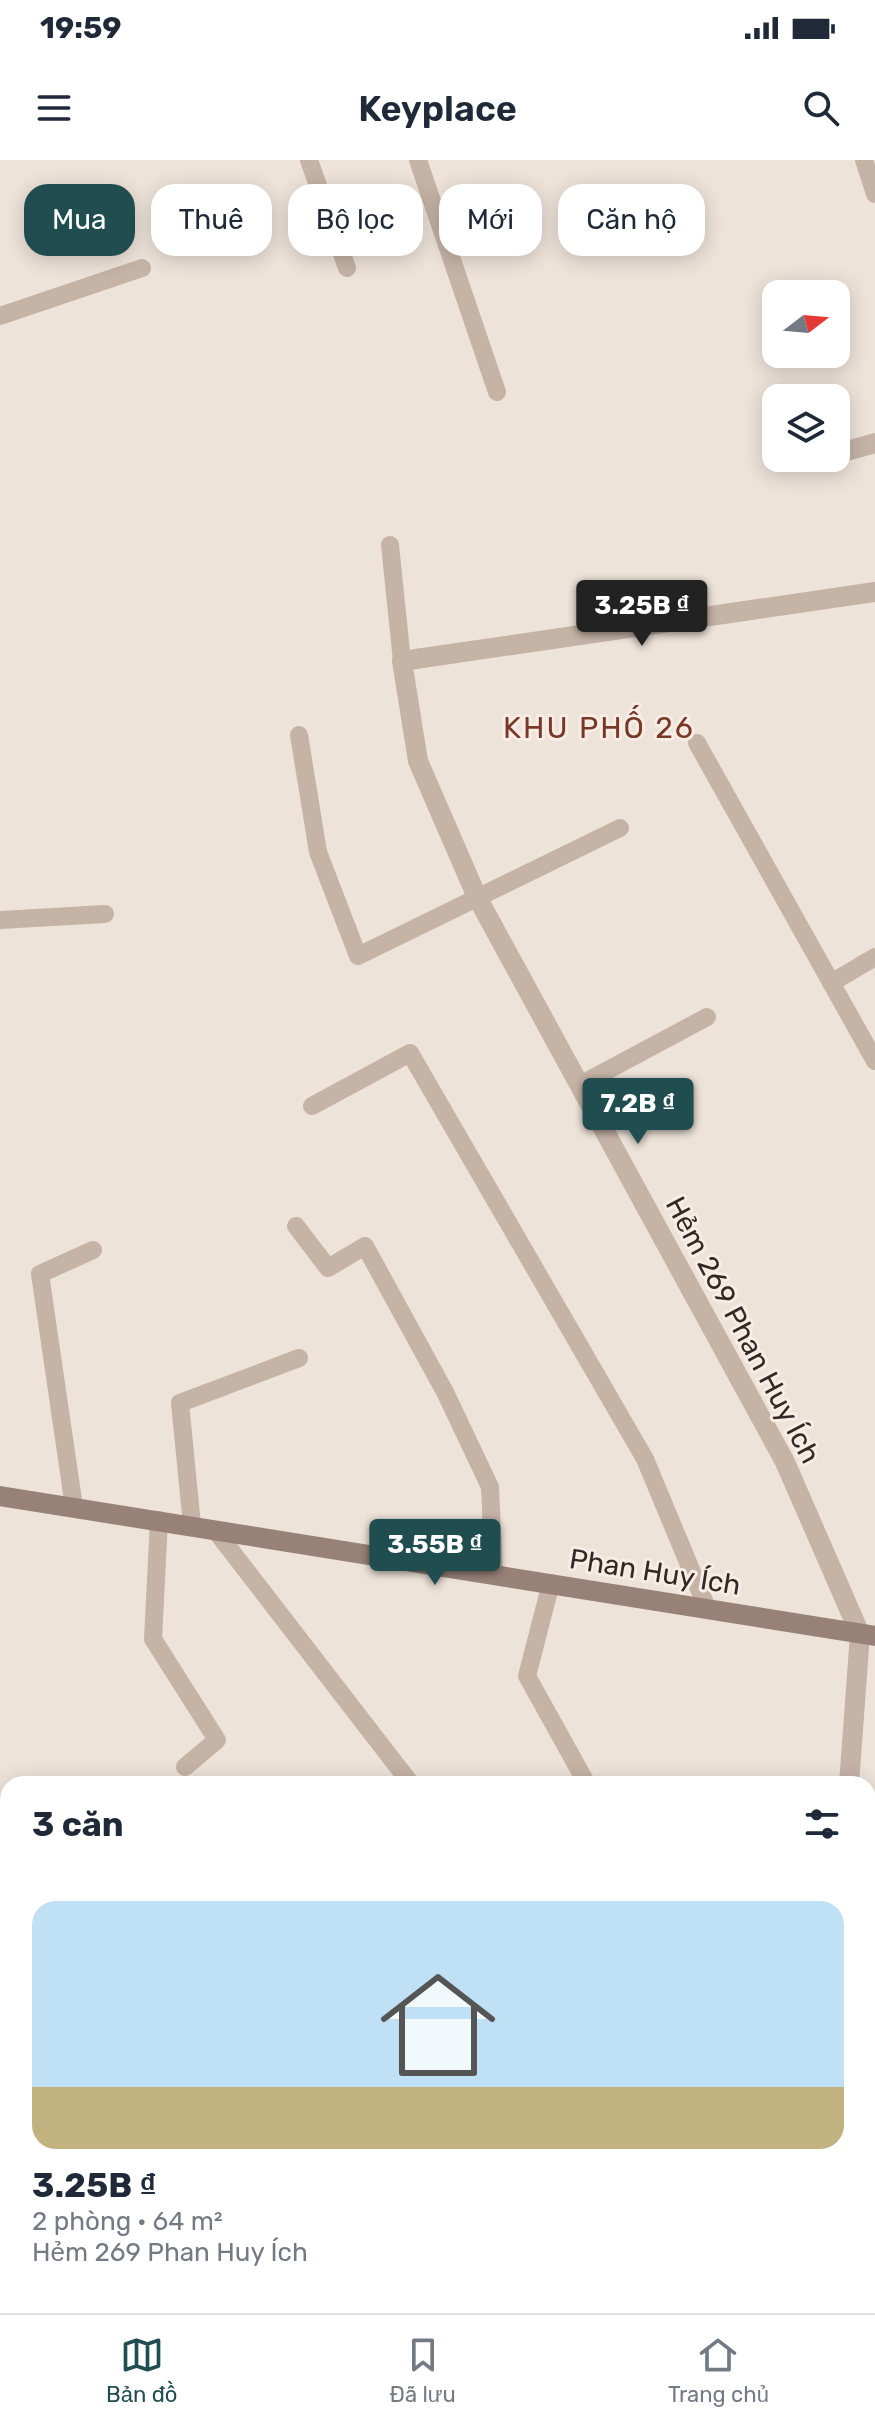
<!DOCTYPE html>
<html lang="vi">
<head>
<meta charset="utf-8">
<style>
  :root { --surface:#fff; --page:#f2f2f3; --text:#1f2937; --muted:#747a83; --line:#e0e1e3; --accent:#204d4f }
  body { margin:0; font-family:Rubik,sans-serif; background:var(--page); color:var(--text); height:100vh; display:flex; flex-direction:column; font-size:30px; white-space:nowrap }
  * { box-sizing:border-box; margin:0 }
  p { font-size:26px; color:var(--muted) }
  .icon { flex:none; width:44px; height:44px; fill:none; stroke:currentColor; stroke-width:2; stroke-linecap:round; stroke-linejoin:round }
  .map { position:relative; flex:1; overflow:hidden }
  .details { position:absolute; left:0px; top:1616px; width:876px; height:538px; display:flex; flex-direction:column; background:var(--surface); border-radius:24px 24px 0 0; box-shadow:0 4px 20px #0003 }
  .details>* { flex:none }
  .guide { position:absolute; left:24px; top:24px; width:828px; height:72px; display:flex; gap:16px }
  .needle { width:52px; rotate:74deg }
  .buttons { position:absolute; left:762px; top:120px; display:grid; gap:16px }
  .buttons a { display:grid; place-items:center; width:88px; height:88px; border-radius:16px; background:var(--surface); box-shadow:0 4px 20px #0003; font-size:40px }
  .price { position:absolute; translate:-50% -68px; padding:0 18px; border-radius:8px; background:var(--accent); color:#fff; font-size:26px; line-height:52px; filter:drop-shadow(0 2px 4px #0008) }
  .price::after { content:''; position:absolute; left:50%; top:48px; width:24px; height:18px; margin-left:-12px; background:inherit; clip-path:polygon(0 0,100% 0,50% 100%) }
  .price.on { background:#222; color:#fff }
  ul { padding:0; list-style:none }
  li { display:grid; align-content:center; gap:16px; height:424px; padding:0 32px }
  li+li { border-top:2px solid var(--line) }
  li span { display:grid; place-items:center; height:248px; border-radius:24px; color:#555 }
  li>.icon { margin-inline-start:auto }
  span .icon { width:144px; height:144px; fill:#fffc; stroke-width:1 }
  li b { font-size:34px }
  h2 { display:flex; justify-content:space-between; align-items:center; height:96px; padding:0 32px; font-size:34px }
  .chip { padding:0 28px; border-radius:24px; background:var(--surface); box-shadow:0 4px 20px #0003; font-size:28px; line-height:72px }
  .chip.on { background:var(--accent); color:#fff }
  .status { display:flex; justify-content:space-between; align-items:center; height:56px; padding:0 40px; background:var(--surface); direction:ltr }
  .status svg { height:22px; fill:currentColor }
  header { display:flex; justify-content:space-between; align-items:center; height:104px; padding:0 32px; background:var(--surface); font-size:36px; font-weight:600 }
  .dock { display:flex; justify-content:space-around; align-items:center; height:112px; border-top:2px solid var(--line); background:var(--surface); font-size:22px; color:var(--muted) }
  .dock a { display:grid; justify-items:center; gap:4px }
  .dock .on { color:var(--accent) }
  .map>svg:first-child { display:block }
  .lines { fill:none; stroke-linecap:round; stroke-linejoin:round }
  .service { stroke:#c5b3a6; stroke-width:18 }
  .minor { stroke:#c5b3a6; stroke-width:20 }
  .secondary { stroke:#988278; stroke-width:20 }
  .labels { text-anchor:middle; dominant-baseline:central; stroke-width:6; stroke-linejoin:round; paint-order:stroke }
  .street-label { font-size:28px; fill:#322926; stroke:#f7ede4 }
  .neighbourhood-label { font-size:30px; letter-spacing:2px; fill:#793827; stroke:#f7ede4 }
</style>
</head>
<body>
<div class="status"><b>19:59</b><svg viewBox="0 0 49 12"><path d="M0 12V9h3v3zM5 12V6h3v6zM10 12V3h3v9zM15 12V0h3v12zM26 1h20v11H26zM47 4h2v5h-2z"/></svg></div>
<header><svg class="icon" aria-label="menu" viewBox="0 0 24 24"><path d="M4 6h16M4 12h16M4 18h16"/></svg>Keyplace<svg class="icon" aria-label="search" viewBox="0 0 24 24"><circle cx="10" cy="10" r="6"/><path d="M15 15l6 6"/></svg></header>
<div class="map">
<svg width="875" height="2153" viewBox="0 0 875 2153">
  <rect width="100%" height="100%" fill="#eee3d9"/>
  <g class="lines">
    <path class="service" d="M309,0L347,108
      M418,0L497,232
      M864,0L875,34
      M0,156L142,108
      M390,385L402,501
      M299,575L318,692L358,796L620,668
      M697,583L875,901
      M0,760L105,754
      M831,823L875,797
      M580,925L707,857
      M312,946L410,893L645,1299L707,1448
      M296,1066L328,1108L365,1086L445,1232L490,1327L494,1414
      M74,1347L40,1114L93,1090
      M159,1360L153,1479L217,1580L185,1607
      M192,1365L180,1243L299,1198
      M215,1370L411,1624
      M551,1423L527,1516L587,1624
      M0,1679L8,1675
      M0,1935L8,1930
      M868,2145L875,2146
      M141,2146L146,2153
      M353,2146L359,2153"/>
    <path class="minor" d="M836,294L875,283
      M849,1624L860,1474L785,1302L477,737L418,601L402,501L875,432
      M809,2153V2146"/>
    <path class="secondary" d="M0,1336L875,1476"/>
  </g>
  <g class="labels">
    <g class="street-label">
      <text transform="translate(743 1170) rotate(62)">Hẻm 269 Phan Huy Ích</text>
      <text transform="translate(655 1412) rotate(9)">Phan Huy Ích</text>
    </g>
    <g class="neighbourhood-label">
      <text x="599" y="568">KHU PHỐ 26</text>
    </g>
  </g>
</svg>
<div class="buttons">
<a><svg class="needle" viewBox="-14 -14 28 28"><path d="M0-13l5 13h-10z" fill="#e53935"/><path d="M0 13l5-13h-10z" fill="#747a83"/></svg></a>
<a><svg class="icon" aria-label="layers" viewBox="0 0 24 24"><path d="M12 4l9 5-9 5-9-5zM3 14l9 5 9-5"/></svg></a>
</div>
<b class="price on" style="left:642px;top:488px">3.25B ₫</b>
<b class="price" style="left:638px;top:986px">7.2B ₫</b>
<b class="price" style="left:435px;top:1427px">3.55B ₫</b>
<div class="guide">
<a class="chip on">Mua</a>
<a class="chip">Thuê</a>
<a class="chip">Bộ lọc</a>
<a class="chip">Mới</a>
<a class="chip">Căn hộ</a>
</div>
<section class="details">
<h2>3 căn<svg class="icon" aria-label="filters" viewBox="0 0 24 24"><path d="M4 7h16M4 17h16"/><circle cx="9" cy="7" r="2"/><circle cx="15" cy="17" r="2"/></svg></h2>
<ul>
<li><span style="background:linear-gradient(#bfe0f5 75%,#c2b280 0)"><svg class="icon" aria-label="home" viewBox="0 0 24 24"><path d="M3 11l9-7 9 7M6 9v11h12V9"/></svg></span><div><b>3.25B ₫</b><p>2 phòng · 64 m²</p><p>Hẻm 269 Phan Huy Ích</p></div></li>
</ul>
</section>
</div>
<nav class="dock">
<a class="on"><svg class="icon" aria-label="map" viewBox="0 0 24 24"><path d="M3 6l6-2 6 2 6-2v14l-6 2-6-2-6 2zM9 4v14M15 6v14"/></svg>Bản đồ</a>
<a><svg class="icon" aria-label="saved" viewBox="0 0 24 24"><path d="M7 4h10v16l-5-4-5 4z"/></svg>Đã lưu</a>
<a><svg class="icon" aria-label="home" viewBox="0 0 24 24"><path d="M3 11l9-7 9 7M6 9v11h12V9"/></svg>Trang chủ</a>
</nav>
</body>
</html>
